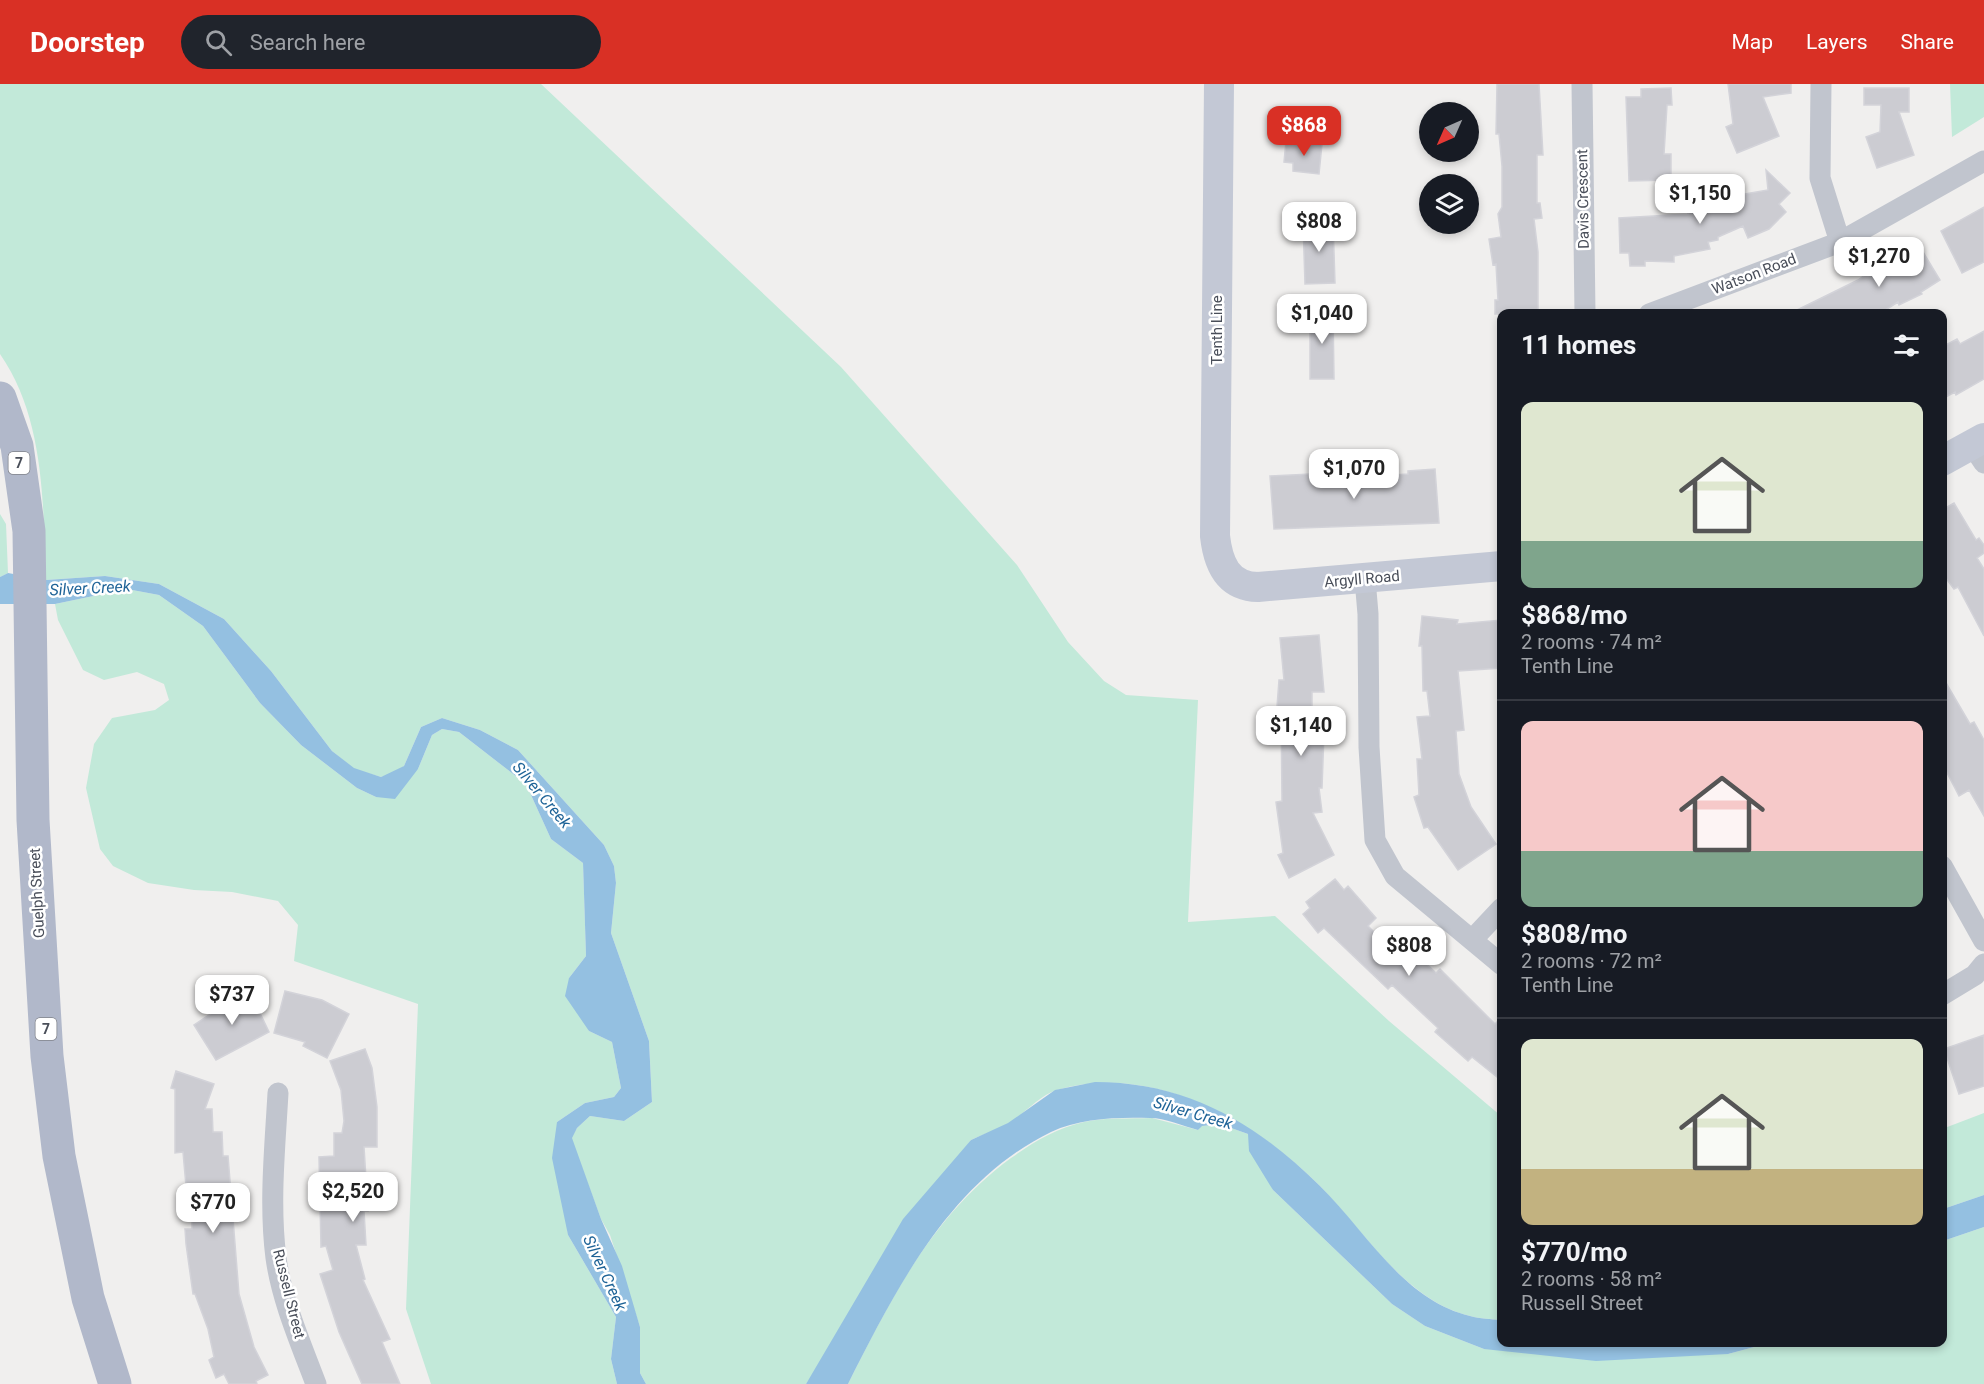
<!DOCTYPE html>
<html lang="en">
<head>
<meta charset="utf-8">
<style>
  :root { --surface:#171b24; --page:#20242c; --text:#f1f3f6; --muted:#9ea1a6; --line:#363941; --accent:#d93025 }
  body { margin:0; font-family:Roboto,sans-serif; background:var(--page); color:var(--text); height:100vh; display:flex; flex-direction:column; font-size:22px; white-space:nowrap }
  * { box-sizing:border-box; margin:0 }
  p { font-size:20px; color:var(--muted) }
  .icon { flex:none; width:33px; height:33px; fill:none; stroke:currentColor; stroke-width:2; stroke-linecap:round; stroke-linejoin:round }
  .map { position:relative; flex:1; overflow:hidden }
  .panel { position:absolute; left:1497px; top:225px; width:450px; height:1038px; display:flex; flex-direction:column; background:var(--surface); border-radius:12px; box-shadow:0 3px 9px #0003 }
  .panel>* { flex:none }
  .needle { width:39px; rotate:225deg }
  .tools { position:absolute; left:1419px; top:18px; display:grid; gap:12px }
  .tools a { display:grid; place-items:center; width:60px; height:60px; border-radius:50%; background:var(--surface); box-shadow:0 3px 9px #0003; font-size:30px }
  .price { position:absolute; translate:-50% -51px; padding:0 14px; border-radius:12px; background:#fff; color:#222; font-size:20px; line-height:39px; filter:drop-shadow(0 2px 3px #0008) }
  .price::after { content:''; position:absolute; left:50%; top:36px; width:18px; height:14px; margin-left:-9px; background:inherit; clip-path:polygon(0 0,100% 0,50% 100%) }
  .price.active { background:var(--accent); color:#fff }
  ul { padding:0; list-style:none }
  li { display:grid; align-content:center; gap:12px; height:318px; padding:0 24px }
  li+li { border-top:2px solid var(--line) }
  li span { display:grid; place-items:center; height:186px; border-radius:12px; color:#555 }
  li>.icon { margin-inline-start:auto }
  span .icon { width:108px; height:108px; fill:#fffc; stroke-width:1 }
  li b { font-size:26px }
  h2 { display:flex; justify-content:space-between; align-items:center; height:72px; padding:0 24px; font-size:26px }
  header { display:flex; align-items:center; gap:36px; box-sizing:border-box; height:84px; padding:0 30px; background:var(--accent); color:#fff }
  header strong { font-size:28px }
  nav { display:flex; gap:33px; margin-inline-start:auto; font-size:21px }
  .search { width:420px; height:54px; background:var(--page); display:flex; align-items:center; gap:15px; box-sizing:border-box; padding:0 21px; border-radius:33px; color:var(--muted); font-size:22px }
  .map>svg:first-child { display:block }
  .green { fill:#c2e9d9 }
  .water { fill:#94c0e1 }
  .building { fill:#ccccd2; stroke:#d3d3d9; stroke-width:1.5 }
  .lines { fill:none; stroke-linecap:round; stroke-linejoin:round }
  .street { stroke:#c1c5ce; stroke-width:21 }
  .secondary { stroke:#c3c8d5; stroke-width:30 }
  .primary { stroke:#b1b8ca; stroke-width:33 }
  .labels { text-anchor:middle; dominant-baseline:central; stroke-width:5; stroke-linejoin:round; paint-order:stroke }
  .shield { fill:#fff; stroke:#80838b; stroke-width:1.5 }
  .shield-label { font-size:14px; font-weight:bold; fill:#494e59 }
  .street-label { font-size:15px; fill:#494e59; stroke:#fff }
  .water-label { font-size:16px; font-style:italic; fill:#1e6397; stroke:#fff }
</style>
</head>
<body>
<header>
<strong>Doorstep</strong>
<div class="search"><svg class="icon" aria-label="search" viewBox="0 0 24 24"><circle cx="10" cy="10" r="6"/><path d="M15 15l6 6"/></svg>Search here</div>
<nav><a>Map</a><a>Layers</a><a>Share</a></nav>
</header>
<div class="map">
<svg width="1984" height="1300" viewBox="0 0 1984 1300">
  <rect width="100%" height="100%" fill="#f0efee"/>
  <path class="green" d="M0,0H541L841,283L1017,481L1068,558L1104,597L1126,611L1198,616L1188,838L1275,832L1389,937L1501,1032V1236C1491,1235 1480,1235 1470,1232C1406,1217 1364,1147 1321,1103C1256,1037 1152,978 1057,1006C1040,1011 1024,1030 1009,1039C997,1046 984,1050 971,1056L806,1300H646L640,1289V1243L610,1151L601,1135L571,1054L577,1044L590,1032L624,1037L652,1018L649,957L611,849L616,799L614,782L604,761L518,666L480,646L442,634L421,643L404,682L397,688L381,693L354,685L332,667L271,587L224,535L159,500L105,492L46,496C43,420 45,335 0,270Z
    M1950,0H1984V33L1952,53Z
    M0,430L6,440L8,489L0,493Z
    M127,505L159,511L203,542L260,619L301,661L357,704L376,713L418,685L432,651L442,645L459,648L526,700L551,755L583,779L586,872L569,894L589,947L612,958L621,1004L614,1013L585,1019L557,1038L568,1151L616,1233L611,1275L617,1300H431L406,1225L418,920L294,877L298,841L278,817L232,808L194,806L148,799L113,782L100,765L86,704L94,660L112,634L155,626L169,616L164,600L137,588L104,596L83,586L58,536L55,520Z
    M1984,1029V1111L1943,1125L1942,1045Z
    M1152,1034L1198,1046L1201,1042L1220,1040L1248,1050L1273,1106L1392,1220L1425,1242L1484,1265L1728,1270L1769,1259L1942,1258L1943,1157L1984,1143V1300H848C891,1214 932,1132 1011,1074C1034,1058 1056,1044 1084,1038C1105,1033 1130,1035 1152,1034Z"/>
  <path class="water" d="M8,489L46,496L105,492L159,500L224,535L271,587L332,667L354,684L381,693L404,682L421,643L442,634L480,646L518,666L604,761L614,782L616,799L611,849L649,957L652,1018L624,1037L590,1032L577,1044L572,1054L601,1135L622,1182L640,1243V1289L646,1300H617L611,1275L616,1233L568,1151L552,1074L557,1038L585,1019L614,1013L621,1004L612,958L589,947L565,912L569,894L586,872L583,779L551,755L526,700L459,648L442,645L432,651L418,685L395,715L376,713L357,704L301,661L260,619L203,542L159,511L127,505L55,520H0V493Z
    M1095,998C1187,998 1256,1039 1320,1102C1366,1147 1403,1216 1470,1232C1480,1235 1491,1235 1501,1236L1502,1258L1769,1259L1728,1270L1596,1277L1484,1265L1425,1242L1392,1220L1273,1106L1249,1067L1248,1050L1220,1040L1202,1042L1198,1046C1183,1042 1165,1034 1150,1034C1118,1033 1080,1034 1051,1048C950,1097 896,1205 848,1300H806L903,1135L971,1056L1008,1039L1055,1006Z
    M1984,1111V1143L1943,1157V1125Z"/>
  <path class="building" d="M1497,0H1539L1543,71H1537V119H1540L1542,134L1534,135L1538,168V230H1495V216H1498L1496,180L1493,181L1489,155L1501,153L1498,130L1502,123V82L1499,50H1496Z
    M1728,0H1791V9L1763,13L1779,52L1737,69L1726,43L1733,40Z
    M1671,4L1672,21H1667L1664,70H1671V96L1629,97L1626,13H1641V5Z
    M1864,4H1909V28H1899L1914,71L1877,84L1866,53L1880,48L1881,21H1864Z
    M1286,57L1322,60L1319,90L1293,87V79L1284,78Z
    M1766,86L1790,109L1779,120L1786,128L1769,145L1748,154L1743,142L1718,153V156L1708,158L1710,165L1674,172V178L1645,177V182H1630L1629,169H1620L1619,134L1688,130L1686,121L1711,116L1712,123L1739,111L1768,106Z
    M1984,123V178L1962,189L1941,147Z
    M1303,138H1333L1335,199L1305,200Z
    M1920,163L1940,196L1921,208L1922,210L1899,221L1898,218L1879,230H1789L1858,196L1879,181L1893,173L1895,178Z
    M1310,227H1333L1334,295H1310Z
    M1984,247V295L1956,311L1955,308L1942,315V263L1957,255L1960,260Z
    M1435,385L1439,439L1274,445L1270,392L1332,389L1333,395L1408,390V387Z
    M1954,419L1976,456L1979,454L1984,461V469L1977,474L1984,485V552L1958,503L1954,505L1942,489V426Z
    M1422,532L1458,536L1457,540L1502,536V584L1458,587L1464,646L1456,647L1459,690L1471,723L1496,760L1458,786L1428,743L1424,744L1414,713L1419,711L1417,675H1422L1417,633L1430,632L1427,607H1423L1422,562H1419Z
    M1319,551L1324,608H1312V649H1324L1322,704H1319L1322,728L1313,729L1334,771L1289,794L1278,771L1283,769L1276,718L1282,717L1281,624L1277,623L1279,596H1284L1280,554Z
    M1942,592L1970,640L1974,638L1984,656V732L1969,706L1959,712L1942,679Z
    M1335,795L1344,806L1348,802L1376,834L1368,842L1396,870L1406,860L1436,889L1440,885L1495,940L1502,933V997L1472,973L1468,977L1435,948L1438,944L1392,901L1388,905L1324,844L1318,849L1303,830L1310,824L1306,818Z
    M285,907L322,916L349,930L327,974L303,962L305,958L274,949Z
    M250,908L269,948L216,976L194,941L227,919Z
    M1984,951V1002L1959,1010L1944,965Z
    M365,965L372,984L377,1023V1063H364L368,1127H364L366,1161H356L365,1195L363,1196L390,1255L382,1258L400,1300H362L339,1248L320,1190L333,1186L326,1162L321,1163L319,1073L334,1072V1049H342L344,1037L341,1006L330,977Z
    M176,987L214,1000L205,1025H212L213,1048H222L223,1072H228L239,1210L254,1263L268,1291L256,1297L257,1300H229L224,1290L216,1294L209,1276L214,1273L208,1245L195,1210H193L186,1160L185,1145H192V1112L187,1113L183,1068L175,1069V1005L171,1004Z"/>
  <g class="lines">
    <path class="street" d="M1582,0L1585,230
      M1821,0L1820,94L1840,158
      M1649,230L1840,158L1984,77
      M1972,361L1984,379
      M1365,495L1368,530L1369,663L1375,756L1395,792L1502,881
      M1942,782L1984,857
      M1472,856L1502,824
      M1942,911L1975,891L1984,880
      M278,1009C275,1063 269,1120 276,1174C282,1217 301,1260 316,1300"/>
    <path class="secondary" d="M1219,0L1215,452C1218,479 1227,502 1258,503L1502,482
      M1942,377L1984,354"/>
    <path class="primary" d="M0,314L17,362L29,447L33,736L47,972L59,1072L88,1214L115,1300"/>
  </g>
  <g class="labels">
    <g class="shield">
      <rect x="8.5" y="368" width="21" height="22" rx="4.5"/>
      <rect x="35.5" y="934" width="21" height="22" rx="4.5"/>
    </g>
    <g class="shield-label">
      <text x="19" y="379">7</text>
      <text x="46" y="945">7</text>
    </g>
    <g class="street-label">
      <text transform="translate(1583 115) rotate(-91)">Davis Crescent</text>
      <text transform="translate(1754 190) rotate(-21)">Watson Road</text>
      <text transform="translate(1217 246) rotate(-90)">Tenth Line</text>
      <text transform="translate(1362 495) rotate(-5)">Argyll Road</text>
      <text transform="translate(37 809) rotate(-93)">Guelph Street</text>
      <text transform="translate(289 1210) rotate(76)">Russell Street</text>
    </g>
    <g class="water-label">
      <text transform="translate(90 504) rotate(-3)">Silver Creek</text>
      <text transform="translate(542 711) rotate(50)">Silver Creek</text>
      <text transform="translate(1193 1029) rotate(16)">Silver Creek</text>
      <text transform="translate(605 1189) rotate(65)">Silver Creek</text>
    </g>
  </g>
</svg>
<div class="tools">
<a><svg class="needle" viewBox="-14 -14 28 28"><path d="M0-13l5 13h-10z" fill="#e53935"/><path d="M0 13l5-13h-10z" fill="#9ea1a6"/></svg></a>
<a><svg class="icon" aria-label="layers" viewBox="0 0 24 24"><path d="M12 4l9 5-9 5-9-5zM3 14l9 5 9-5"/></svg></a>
</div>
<b class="price active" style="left:1304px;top:73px">$868</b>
<b class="price" style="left:1700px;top:141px">$1,150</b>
<b class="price" style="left:1319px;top:169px">$808</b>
<b class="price" style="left:1879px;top:204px">$1,270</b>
<b class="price" style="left:1322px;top:261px">$1,040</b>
<b class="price" style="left:1354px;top:416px">$1,070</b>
<b class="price" style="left:1301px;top:673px">$1,140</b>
<b class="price" style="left:1409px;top:893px">$808</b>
<b class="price" style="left:232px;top:942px">$737</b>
<b class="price" style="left:353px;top:1139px">$2,520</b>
<b class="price" style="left:213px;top:1150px">$770</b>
<section class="panel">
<h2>11 homes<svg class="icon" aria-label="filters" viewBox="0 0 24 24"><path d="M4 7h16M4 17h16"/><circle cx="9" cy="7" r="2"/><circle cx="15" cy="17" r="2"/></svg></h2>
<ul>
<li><span style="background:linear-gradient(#dfe7d0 75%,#7fa58c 0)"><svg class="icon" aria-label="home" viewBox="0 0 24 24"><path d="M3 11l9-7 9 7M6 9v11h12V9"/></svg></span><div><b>$868/mo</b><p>2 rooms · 74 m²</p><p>Tenth Line</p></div></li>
<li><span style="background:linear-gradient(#f6c9c9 70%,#7fa58c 0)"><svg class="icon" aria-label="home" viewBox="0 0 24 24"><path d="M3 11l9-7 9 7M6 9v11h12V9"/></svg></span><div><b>$808/mo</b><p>2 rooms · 72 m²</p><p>Tenth Line</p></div></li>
<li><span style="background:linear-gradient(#dfe7d0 70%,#c2b280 0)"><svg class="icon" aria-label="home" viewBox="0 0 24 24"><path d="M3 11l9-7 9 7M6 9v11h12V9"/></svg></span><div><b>$770/mo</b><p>2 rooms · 58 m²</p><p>Russell Street</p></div></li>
</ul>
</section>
</div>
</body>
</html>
